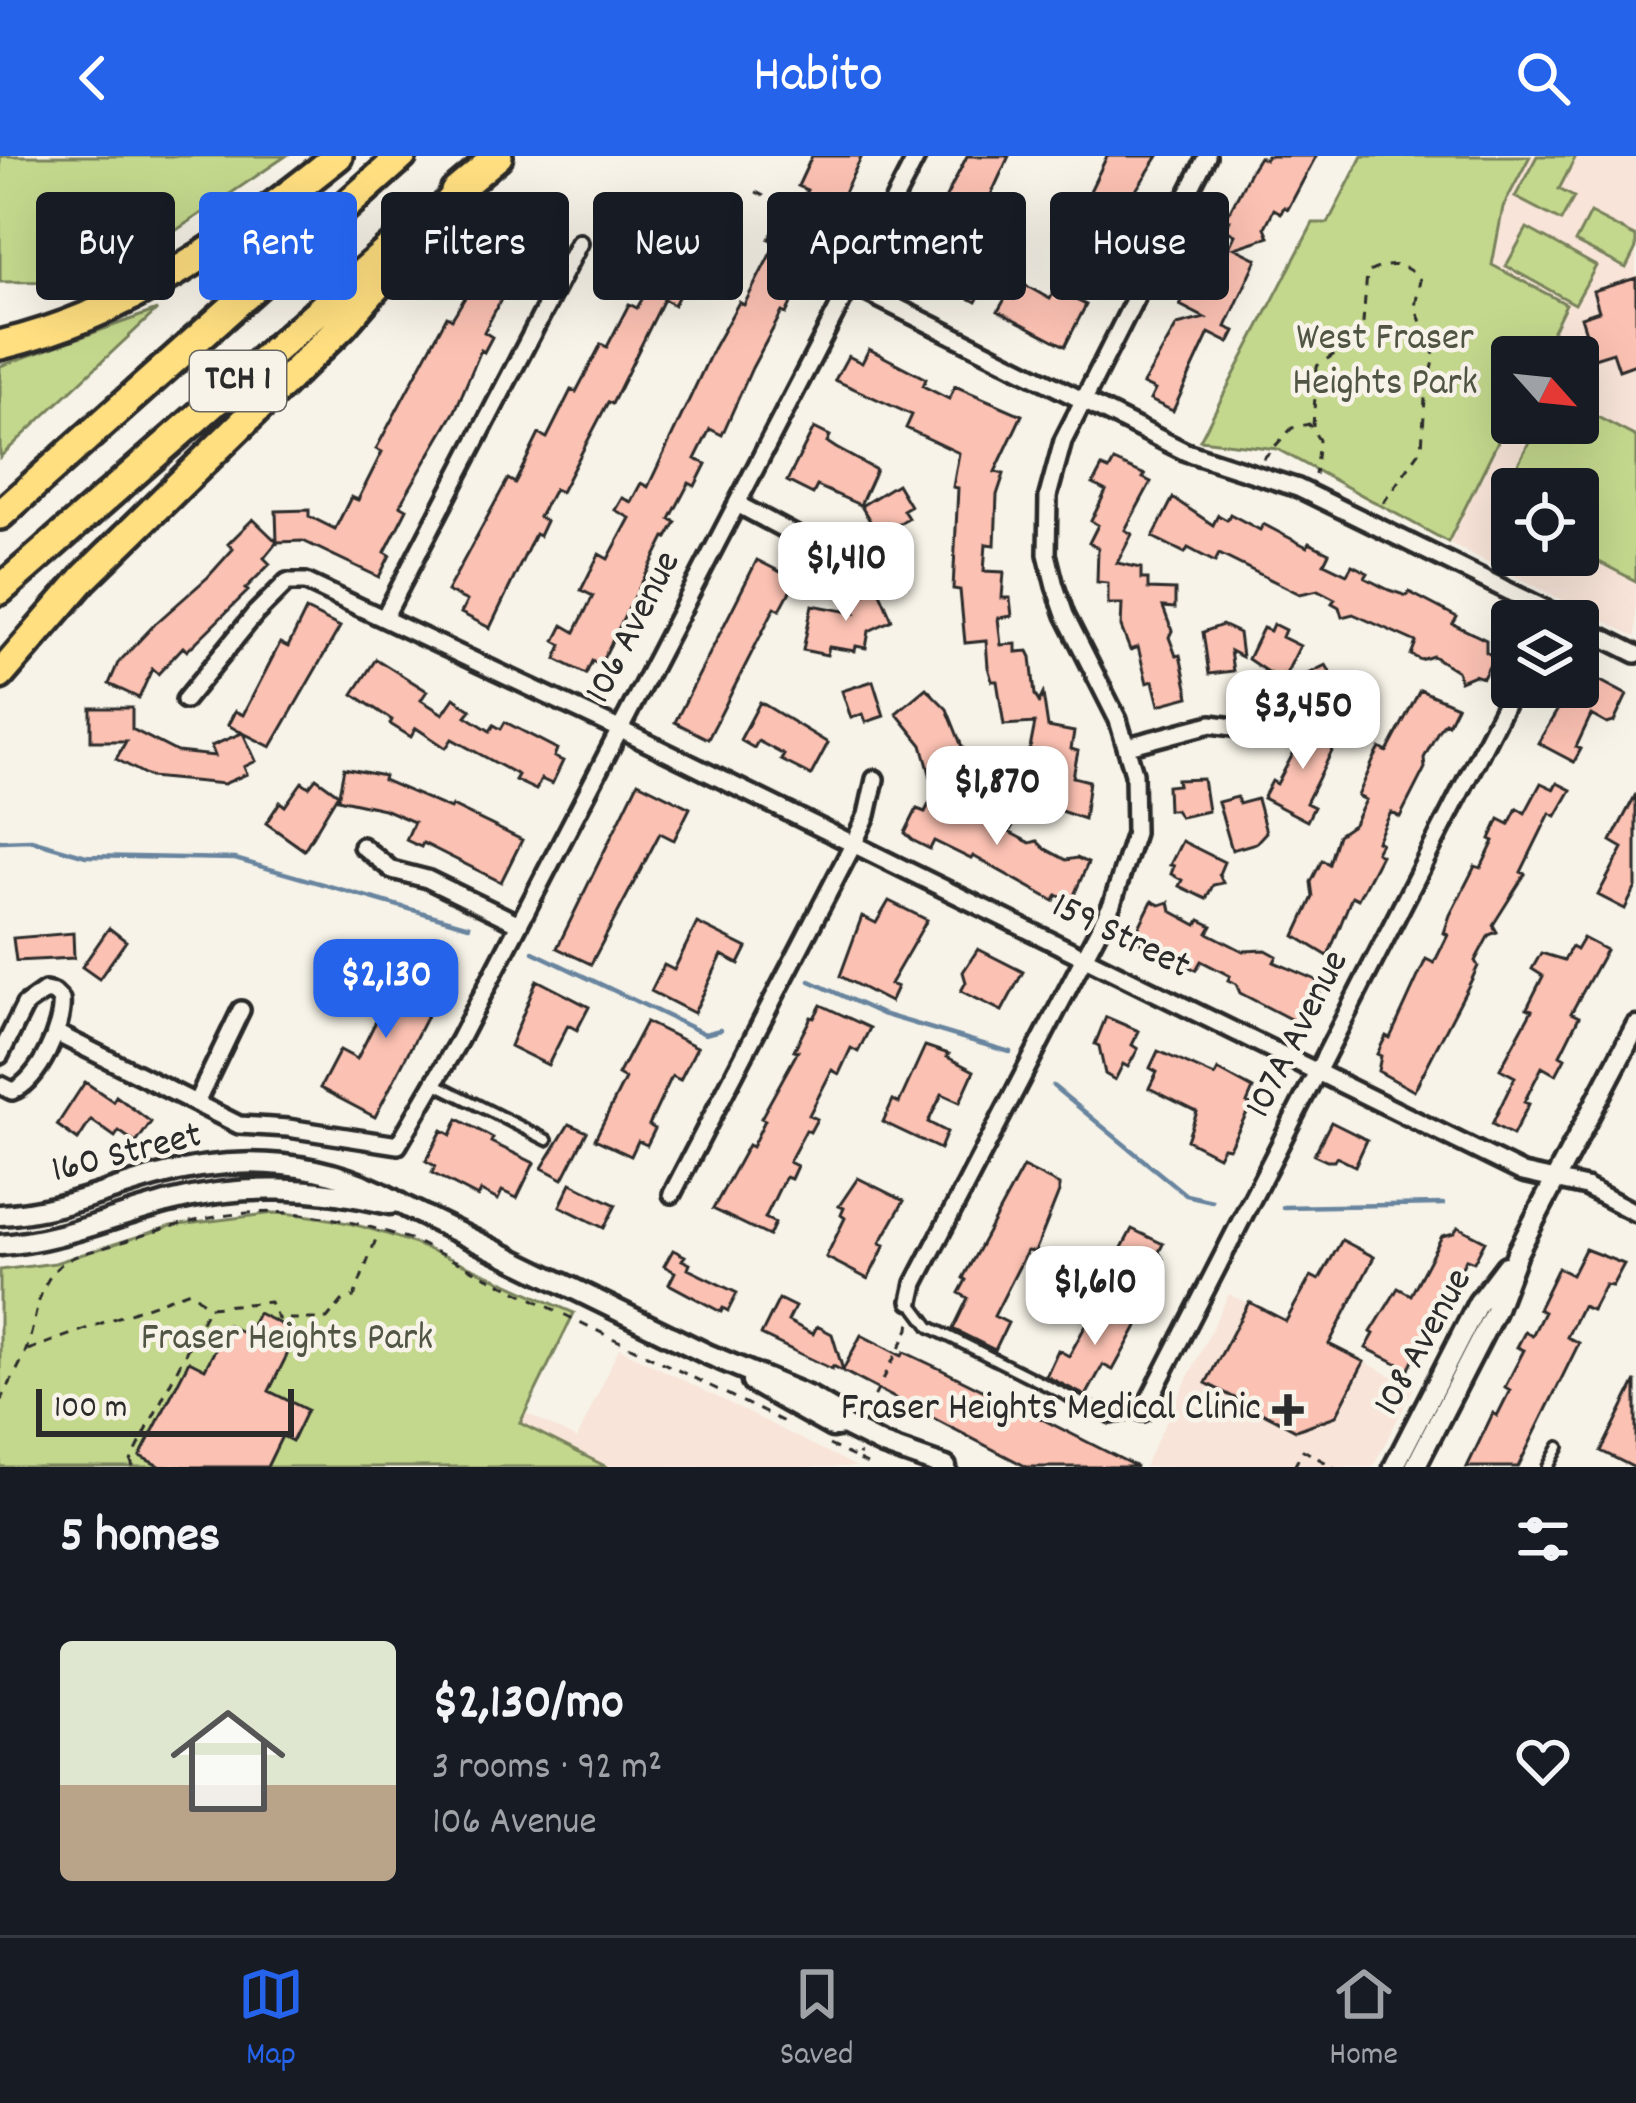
<!DOCTYPE html>
<html lang="en">
<head>
<meta charset="utf-8">
<style>
  :root { --surface:#171b24; --page:#20242c; --text:#f1f3f6; --muted:#9ea1a6; --line:#363941; --accent:#2563eb }
  body { margin:0; font-family:Dekko,sans-serif; background:var(--page); color:var(--text); height:100vh; display:flex; flex-direction:column; font-size:45px; white-space:nowrap }
  * { box-sizing:border-box; margin:0 }
  p { font-size:39px; color:var(--muted) }
  .icon { flex:none; width:66px; height:66px; fill:none; stroke:currentColor; stroke-width:2; stroke-linecap:round; stroke-linejoin:round }
  .map { position:relative; height:1311px; overflow:hidden }
  .panel { display:flex; flex-direction:column; background:var(--surface); flex:1 }
  .panel>* { flex:none }
  .top-card { position:absolute; left:36px; top:36px; width:1566px; height:108px; display:flex; gap:24px }
  .needle { width:78px; rotate:117deg }
  .controls { position:absolute; left:1491px; top:180px; display:grid; gap:24px }
  .controls a { display:grid; place-items:center; width:108px; height:108px; border-radius:12px; background:var(--surface); box-shadow:0 12px 48px #0002; font-size:60px }
  .scale { position:absolute; left:36px; bottom:30px; width:258px; box-sizing:border-box; padding-left:12px; border:6px solid #2b2b2b; border-top:0; font-size:33px; line-height:42px; white-space:nowrap; color:#2b2b2b; -webkit-text-stroke:9px #f7f3e8; paint-order:stroke }
  .price { position:absolute; translate:-50% -102px; padding:0 27px; border-radius:24px; background:#fff; color:#222; font-size:39px; line-height:78px; filter:drop-shadow(0 3px 6px #0008) }
  .price::after { content:''; position:absolute; left:50%; top:72px; width:36px; height:27px; margin-left:-18px; background:inherit; clip-path:polygon(0 0,100% 0,50% 100%) }
  .price.on { background:var(--accent); color:#fff }
  ul { padding:0; list-style:none }
  li { display:flex; align-items:center; gap:36px; height:300px; padding:0 60px }
  li span { display:grid; place-items:center; flex:none; width:336px; height:240px; border-radius:12px; color:#555 }
  li>.icon { margin-inline-start:auto }
  span .icon { width:144px; height:144px; fill:#fffc; stroke-width:1 }
  li b { font-size:51px }
  h2 { display:flex; justify-content:space-between; align-items:center; height:144px; padding:0 60px; font-size:51px }
  .tag { padding:0 42px; border-radius:12px; background:var(--surface); box-shadow:0 12px 48px #0002; font-size:42px; line-height:108px }
  .tag.on { background:var(--accent); color:#fff }
  header { display:flex; justify-content:space-between; align-items:center; height:156px; padding:0 60px; background:var(--accent); color:#fff; font-size:54px; font-weight:600 }
  .menu { display:flex; justify-content:space-around; align-items:center; height:168px; border-top:3px solid var(--line); background:var(--surface); font-size:33px; color:var(--muted) }
  .menu a { display:grid; justify-items:center; gap:6px }
  .menu .on { color:var(--accent) }
  .map>svg:first-child { display:block }
  .built { fill:#f8e4d8; fill-rule:evenodd }
  .green { fill:#c4d88d; stroke:#78825c; stroke-width:3 }
  .lines { fill:none; stroke-linecap:round; stroke-linejoin:round }
  .stream { stroke:#67849e; stroke-width:4.5 }
  .building { fill:#fbc1b2; stroke:#2b2b2b; stroke-width:3 }
  .service-casing { stroke:#2b2b2b; stroke-width:16 }
  .minor-casing { stroke:#2b2b2b; stroke-width:24 }
  .tertiary-casing { stroke:#2b2b2b; stroke-width:27 }
  .motorway-casing { stroke:#2b2b2b; stroke-width:36 }
  .path { stroke:#2b2b2b; stroke-width:3; stroke-dasharray:9 9; stroke-linecap:butt }
  .service { stroke:#f7f3e8; stroke-width:8 }
  .minor { stroke:#f7f3e8; stroke-width:15 }
  .tertiary { stroke:#f7f3e8; stroke-width:18 }
  .motorway { stroke:#ffdf80; stroke-width:27 }
  .poi-dot { fill:#2b2b2b; stroke:#f7f3e8; stroke-width:4.5 }
  .labels { text-anchor:middle; dominant-baseline:central; stroke-width:9; stroke-linejoin:round; paint-order:stroke }
  .shield { fill:#f7f3e8; stroke:#686764; stroke-width:3 }
  .shield-label { font-size:36px; font-weight:bold; fill:#2b2b2b }
  .park-label { font-size:39px; fill:#515644; stroke:#f7f3e8 }
  .street-label { font-size:39px; fill:#2b2b2b; stroke:#f7f3e8 }
  .poi-label { font-size:39px; fill:#2b2b2b; stroke:#f7f3e8; text-anchor:end }
</style>
</head>
<body>
<header><svg class="icon" aria-label="back" viewBox="0 0 24 24"><path d="M15 5l-7 7 7 7"/></svg>Habito<svg class="icon" aria-label="search" viewBox="0 0 24 24"><circle cx="10" cy="10" r="6"/><path d="M15 15l6 6"/></svg></header>
<div class="map">
<svg width="1636" height="1311" viewBox="0 0 1636 1311">
  <rect width="100%" height="100%" fill="#f7f3e8"/>
  <filter id="ink" filterUnits="userSpaceOnUse"><feTurbulence type="fractalNoise" baseFrequency=".00833" numOctaves="2"/><feDisplacementMap in="SourceGraphic" scale="24" xChannelSelector="R" yChannelSelector="G"/><feConvolveMatrix kernelMatrix="1 2 1 2 8 2 1 2 1" color-interpolation-filters="sRGB"/></filter>
  <g filter="url(#ink)">
    <path class="built" d="M1530,0H1636V481L1448,386L1512,257V267H1578V201H1540L1566,148L1492,110L1503,51ZM1512,333H1578V399H1512Z
      M1229,1138L1414,1231L1373,1311H1144Z
      M619,1192L857,1311H459L495,1241L577,1283Z"/>
    <path class="green" d="M0,0H286L101,125L0,126Z
      M1362,0H1530L1503,51L1492,109L1566,148L1540,201H1512V257L1448,386L1277,293L1200,284L1313,67H1328Z
      M1537,0H1576L1559,33L1574,41L1561,65L1515,41Z
      M1590,57L1636,81V92L1626,112L1575,86Z
      M1527,72L1596,110L1575,148L1506,110Z
      M157,154L0,301V210Z
      M1578,251L1636,281V425L1578,395V333H1512V360L1495,352L1539,267H1578Z
      M275,1057C381,1060 478,1117 574,1157L520,1267L607,1311H0V1114L55,1107L171,1070Z"/>
    <g class="lines">
      <path class="stream" d="M0,685L31,684L86,700L235,703L469,770
        M533,796L705,878L720,874
        M810,825L882,858L1010,896
        M1053,930L1186,1039L1212,1045
        M1283,1051L1443,1048"/>
    </g>
    <path class="building" d="M812,0H862L806,114L794,108L781,134L794,141L786,158L782,156L752,212L722,279L710,273L695,303L706,308L695,330L689,327L670,363L676,366L667,382L665,381L600,509L592,505L586,518L556,503L562,489L555,485L563,469L575,476L593,440L581,434L599,398L608,403L630,362L615,354L622,342L631,346L641,327L648,331L713,193L739,146L744,149L776,87L769,83L779,64L790,70L807,34L798,30Z
      M967,0H1009L978,67L942,49Z
      M1107,0H1158L1120,59L1115,57L1099,88L1107,92L1090,123L1056,105Z
      M1267,0H1316L1288,53L1284,51L1281,57L1274,53L1265,71L1269,81L1235,92L1257,103L1226,171L1235,175L1229,187L1209,177L1173,255L1150,244L1155,234L1143,228L1177,169L1205,162L1180,149L1193,123L1202,127L1214,103L1222,107L1235,79L1226,74L1230,64L1226,62L1252,12L1259,1L1265,4Z
      M690,60L719,76L696,116L692,114L674,149L664,143L612,248L608,246L561,336L554,333L539,361L546,365L539,380L535,378L490,472L461,457L467,445L447,435L508,323L515,327L539,278L547,282L571,234L576,236L601,188L607,191L629,148L637,152Z
      M916,71L974,104L979,94L998,104L976,146L899,104Z
      M486,116L509,128L484,176L492,181L484,196L481,194L455,255L400,349L407,353L385,396L390,399L379,421L303,385L277,386L264,402L270,408L245,433L248,435L187,495L183,491L158,518L152,513L139,542L109,528L118,507L155,468L208,421L233,393L228,388L253,363L277,386L276,355L309,354V360L335,373L351,341L358,344L382,296L376,293L447,160L452,163L475,125L480,128Z
      M1636,122V208L1619,214L1613,196L1594,202L1581,161L1599,155L1593,135Z
      M1016,124L1050,143L1055,134L1086,149L1065,190L998,155Z
      M869,193L926,223L923,230L949,243L955,230L1022,259L995,316L1004,318L997,339L995,389L986,388L984,415L1004,416L1002,442H1010L1012,460L998,462L1001,489L1016,488V496L1028,495L1031,501L1035,539L1039,546L1043,538L1048,571L1074,576L1071,593L1078,595L1073,621L1089,625L1084,663L1046,650L1056,610L1028,603L1035,567L1004,569L997,525H992L988,511L986,485L965,487L960,434L953,433L958,332L953,331L959,297L906,272L912,259L835,224L848,200L862,207Z
      M814,272L830,280L827,286L836,292L876,314L860,349L817,330L813,338L787,325Z
      M1114,305L1145,319L1143,322L1151,326L1125,374L1132,378L1117,407L1141,412V423H1148V433L1175,434V452L1163,451L1172,475L1169,481L1176,500L1180,499L1189,541L1159,549L1153,525L1147,527L1138,491L1130,494L1121,471L1122,448H1108V427L1097,426L1098,392L1089,387L1098,369L1091,365L1106,335L1093,328L1102,311L1109,314Z
      M897,328L910,350L903,354L908,362L879,380L861,350Z
      M1173,342L1213,369L1218,359L1227,364L1230,358L1260,374L1263,368L1307,391L1309,387L1329,397L1324,407L1347,418L1352,409L1368,417L1365,422L1389,434L1407,440L1409,436L1457,461L1453,468L1486,484V496L1494,501L1483,522L1474,519L1460,525L1457,515L1433,500L1421,504L1411,499L1416,486L1353,458L1342,461L1339,451L1332,447L1335,443L1318,434L1300,438L1219,398L1215,406L1188,392L1185,397L1153,381Z
      M878,389L911,393L907,429L873,425Z
      M757,404L796,424L780,454L775,451L708,583L675,566Z
      M878,432L892,464L869,475L866,492L856,490L855,495L829,491L827,499L803,494L812,449L855,457L849,444Z
      M306,454L340,471L271,591L243,577L256,605L244,611L247,618L224,628L150,621L116,603L126,585H91V552H132V573L177,596L215,600L211,590L242,577L228,569L235,555L243,559L280,487L288,491Z
      M1273,468L1285,474L1282,481L1300,490L1282,526L1248,503L1263,472L1270,475Z
      M1222,469L1239,477L1242,501L1230,495L1233,515L1209,518L1203,476Z
      M376,503L427,535L421,544L443,558L454,542L471,554L466,560L490,575L494,569L501,573L505,566L557,593L554,601L563,605L552,628L541,623L536,634L515,624L518,619L452,583L446,592L416,572L411,581L390,568L392,564L353,538Z
      M1326,509L1344,539L1311,557L1289,527Z
      M1578,513L1627,539L1614,566L1607,568L1591,559L1576,591L1581,593L1574,606L1538,587L1571,531H1578Z
      M873,525L884,560L866,566L863,558L851,562L842,535Z
      M926,532L947,553L972,616L934,632L922,589L896,557Z
      M1420,534L1457,550L1448,568L1445,566L1438,575L1424,602L1425,612L1400,661L1391,656L1377,685L1381,687L1376,696L1381,699L1358,743L1352,740L1328,800L1295,780L1313,741L1311,726L1322,704L1329,708L1338,679L1354,668L1366,644L1358,640L1374,603L1380,592L1387,596Z
      M760,546L828,587L811,619L781,604L784,599L758,585L754,592L740,584Z
      M1311,564L1335,576L1330,586L1335,589L1306,647L1314,651L1307,665L1263,642L1272,625L1277,628Z
      M344,612L384,620L383,624L450,653L452,650L522,684L501,726L423,687L421,691L406,684L414,666L384,653L338,643Z
      M316,622L338,638L304,694L266,667L280,646L285,650L302,626L309,631Z
      M1203,623L1208,655L1180,661L1175,654H1168L1167,630L1178,629L1177,624Z
      M638,626L690,652L674,684L660,677L591,808L557,792Z
      M1541,627L1554,633L1557,627L1571,634L1556,660L1550,657L1521,716L1525,718L1493,769L1497,776L1489,779L1475,805L1478,810L1472,823L1414,935L1378,915L1381,900L1377,898L1386,880L1390,882L1426,803L1434,807L1448,779L1444,777L1450,759L1475,710L1481,712L1494,685L1490,683L1499,663L1509,668L1517,652L1525,657Z
      M1636,638V731L1625,753L1598,739L1623,692L1611,685Z
      M933,640L974,661L978,653L1012,671L1009,676L1030,687L1037,685L1044,692L1066,704L1077,702L1088,707L1071,746L1057,739L1054,745L973,700L971,703L934,685L930,693L914,685L905,677L917,653L925,656Z
      M1237,641L1239,648L1257,643L1266,676L1256,687L1232,694L1218,646Z
      M1182,685L1224,706L1219,718L1223,727L1213,729L1206,743L1179,730L1182,724L1171,718L1174,710L1170,709Z
      M889,745L927,764L890,828L897,831L890,846L840,820L862,760L876,767Z
      M1152,745L1160,749L1169,746L1171,755L1197,769L1200,764L1212,770L1208,777L1243,795L1266,794L1277,800L1274,806L1314,823L1323,831L1308,862L1294,865L1240,837L1236,828L1228,824L1230,820L1201,805L1196,814L1141,787L1137,775Z
      M697,767L747,792L739,808L722,799L694,857L651,835L664,809L674,814Z
      M109,772L126,785L99,823L82,811Z
      M73,777L74,802L16,805L13,782Z
      M1583,782L1606,794L1571,857L1579,861L1560,899L1565,902L1556,919L1542,911L1524,946L1529,948L1513,979L1492,968L1515,921L1500,913L1532,854L1527,852L1543,820L1532,813L1541,797L1564,804L1571,791L1576,794Z
      M978,793L1023,816L1002,855L961,835L966,826L963,816Z
      M408,801L447,821L375,961L320,932L340,894L357,903Z
      M537,824L589,851L577,874L568,869L548,909L510,890Z
      M821,849L870,872L858,896L851,892L839,918L832,914L809,959L817,963L810,976L806,974L789,1006L797,1010L791,1023L786,1021L781,1029L765,1062L775,1067L769,1080L713,1053L748,989L752,991L765,964L761,962L798,895L794,894L811,861L814,862Z
      M1106,861L1139,875L1132,889L1138,893L1128,911L1123,908L1115,924L1105,918L1099,890L1095,888Z
      M646,866L697,891L680,924L672,920L649,969L655,973L647,989L638,985L631,1000L595,983L625,923L618,919Z
      M925,890L949,898L947,901L974,915L960,946L942,938L928,966L947,976L940,993L883,966L893,944L899,947Z
      M1158,895L1215,920L1218,914L1253,933L1247,947L1251,949L1229,992L1223,991L1218,1000L1187,984L1197,956L1149,932L1157,916L1150,912Z
      M85,926L113,945L116,940L151,966L136,987L119,975L115,981L91,964L78,984L57,969Z
      M458,963L493,982L491,986L534,1007L517,1042L502,1035L498,1044L481,1035L478,1041L432,1017L435,1010L426,1005L442,974L451,979Z
      M1331,966L1367,984L1355,1010L1336,1001L1334,1005H1327L1314,999Z
      M569,968L587,976L563,1023L542,1012Z
      M1023,1011L1059,1029V1036L1035,1096L1027,1095L994,1160L1008,1167L995,1194L953,1173L968,1142L959,1137L966,1124L963,1122Z
      M858,1022L904,1045L880,1087L885,1089L868,1123L826,1101L845,1062L841,1059L844,1052L839,1050Z
      M571,1027L616,1049L604,1072L560,1050Z
      M1458,1071L1485,1085L1474,1106L1466,1103L1452,1131L1460,1135L1439,1174L1430,1170L1409,1213L1366,1192L1374,1178L1371,1176L1398,1132L1411,1139L1442,1080L1454,1077Z
      M1132,1073L1163,1088L1159,1096L1163,1103L1154,1122L1163,1127L1155,1142L1112,1123L1123,1104L1117,1101Z
      M1342,1084L1374,1101L1329,1188L1364,1206L1336,1260L1296,1274L1206,1227L1249,1146L1286,1165L1311,1120L1319,1124Z
      M1585,1093L1624,1108L1612,1130L1605,1129L1592,1154L1582,1150L1567,1181L1579,1187L1518,1311H1467L1493,1257L1497,1260L1510,1234L1505,1231L1524,1194L1517,1191L1525,1176L1532,1180L1544,1156L1538,1153L1558,1112L1572,1119Z
      M673,1094L685,1100L682,1104L690,1108L688,1113L737,1137L728,1155L723,1152L721,1156L669,1128L675,1116L664,1110Z
      M779,1143L795,1151L788,1165L813,1178L817,1170L832,1178L843,1214L861,1179L902,1200L904,1196L934,1210L1007,1246L1010,1241L1038,1261L1137,1311H1027L833,1210L832,1213L761,1179Z
      M1100,1143L1141,1163L1113,1214L1103,1209L1086,1240L1046,1220L1058,1194L1069,1200Z
      M258,1157L298,1177L269,1235L307,1254L292,1285L282,1280L267,1311H161L140,1300L189,1205L205,1213L228,1169L247,1179Z
      M1636,1225V1311H1633L1601,1295Z"/>
    <g class="lines">
      <defs>
        <path id="service" d="M436,928L547,984
          M912,1147L930,1171L1112,1262L1143,1256
          M1548,1311L1559,1291"/>
        <path id="minor" d="M850,128L1186,296L1298,332L1570,465
          M737,348L827,396
          M385,460L579,87
          M1578,469L1636,498
          M185,544L255,458L287,426H306L619,573L1523,1017L1586,1031L1636,1057
          M1128,590L1211,568L1248,573
          M362,690L392,714L427,723L517,767
          M56,877L239,969L288,972L398,989L459,884L917,0
          M0,899L25,849L45,835L54,837L61,844C64,869 38,927 12,935L0,929
          M196,947L241,854
          M672,1038L853,689L867,659L875,623
          M911,1145L915,1127L1112,748L1135,677L1134,617L1118,564L1065,459L1055,430L1047,398L1048,340L1063,285L1207,0
          M1143,1256L1514,531"/>
        <path id="tertiary" d="M0,1059C55,1056 102,1036 154,1021C239,997 331,1003 406,1051L707,1198L810,1241L836,1256L843,1269
          M0,1089C60,1085 112,1061 170,1046C244,1027 316,1031 390,1048
          M752,1226L832,1271L843,1269L883,1289L946,1311
          M1394,1311L1478,1147L1506,1110
          M1415,1311L1495,1155L1517,1097L1636,870"/>
        <path id="motorway" d="M455,36L498,0
          M0,189C130,158 236,82 338,0
          M0,359L402,0
          M0,434L394,89
          M0,519L84,422L344,168L465,28"/>
      </defs>
      <use href="#service" class="service-casing"/>
      <use href="#minor" class="minor-casing"/>
      <use href="#tertiary" class="tertiary-casing"/>
      <use href="#motorway" class="motorway-casing"/>
      <path class="path" d="M756,36L856,86
        M1313,270L1317,210L1362,179L1367,117C1387,106 1406,106 1420,124L1415,151L1435,201L1425,242L1422,292L1379,353
        M1263,303L1292,272L1309,268L1319,284L1315,319
        M28,1194L190,1135L209,1151L270,1146L278,1163H327L343,1144L354,1141L379,1075
        M0,1246C8,1230 18,1214 25,1197C36,1170 35,1134 57,1112C71,1098 98,1094 117,1088C231,1048 296,1045 412,1084L788,1268
        M875,1267L879,1259L868,1253L909,1173L910,1163
        M829,1289L858,1303L860,1297
        M859,1304L873,1311
        M133,1311L131,1305L208,1152
        M1294,1311L1303,1294L1334,1311"/>
      <use href="#service" class="service"/>
      <use href="#minor" class="minor"/>
      <use href="#tertiary" class="tertiary"/>
      <use href="#motorway" class="motorway"/>
    </g>
  </g>
  <path class="poi-dot" d="M1282 1236h12v12h12v12h-12v12h-12v-12h-12v-12h12z"/>
  <g class="labels">
    <rect class="shield" x="190" y="195" width="96" height="60" rx="9"/>
    <g class="shield-label">
      <text x="238" y="225">TCH 1</text>
    </g>
    <g class="park-label">
      <text x="1385" y="184">West Fraser<tspan x="1385" dy="45">Heights Park</tspan></text>
      <text x="287" y="1184">Fraser Heights Park</text>
    </g>
    <g class="street-label">
      <text transform="translate(635 472) rotate(-63)">106 Avenue</text>
      <text transform="translate(1120 782) rotate(26)">159 Street</text>
      <text transform="translate(1299 879) rotate(-63)">107A Avenue</text>
      <text transform="translate(127 999) rotate(-14)">160 Street</text>
      <text transform="translate(1425 1187) rotate(-61)">108 Avenue</text>
    </g>
    <g class="poi-label">
      <text x="1261" y="1254">Fraser Heights Medical Clinic</text>
    </g>
  </g>
</svg>
<div class="controls">
<a><svg class="needle" viewBox="-14 -14 28 28"><path d="M0-13l5 13h-10z" fill="#e53935"/><path d="M0 13l5-13h-10z" fill="#9ea1a6"/></svg></a>
<a><svg class="icon" aria-label="locate" viewBox="0 0 24 24"><circle cx="12" cy="12" r="6"/><path d="M12 2v4M12 18v4M2 12h4M18 12h4"/></svg></a>
<a><svg class="icon" aria-label="layers" viewBox="0 0 24 24"><path d="M12 4l9 5-9 5-9-5zM3 14l9 5 9-5"/></svg></a>
</div>
<div class="scale">100 m</div>
<b class="price" style="left:846px;top:468px">$1,410</b>
<b class="price" style="left:1303px;top:616px">$3,450</b>
<b class="price" style="left:997px;top:692px">$1,870</b>
<b class="price on" style="left:386px;top:885px">$2,130</b>
<b class="price" style="left:1095px;top:1192px">$1,610</b>
<div class="top-card">
<a class="tag">Buy</a>
<a class="tag on">Rent</a>
<a class="tag">Filters</a>
<a class="tag">New</a>
<a class="tag">Apartment</a>
<a class="tag">House</a>
</div>
</div>
<section class="panel">
<h2>5 homes<svg class="icon" aria-label="filters" viewBox="0 0 24 24"><path d="M4 7h16M4 17h16"/><circle cx="9" cy="7" r="2"/><circle cx="15" cy="17" r="2"/></svg></h2>
<ul>
<li><span style="background:linear-gradient(#dfe7d0 60%,#b9a48a 0)"><svg class="icon" aria-label="home" viewBox="0 0 24 24"><path d="M3 11l9-7 9 7M6 9v11h12V9"/></svg></span><div><b>$2,130/mo</b><p>3 rooms · 92 m²</p><p>106 Avenue</p></div><svg class="icon" aria-label="heart" viewBox="0 0 24 24"><path d="M12 20l-8-8c-3-5 5-10 8-4 3-6 11-1 8 4z"/></svg></li>
</ul>
</section>
<nav class="menu">
<a class="on"><svg class="icon" aria-label="map" viewBox="0 0 24 24"><path d="M3 6l6-2 6 2 6-2v14l-6 2-6-2-6 2zM9 4v14M15 6v14"/></svg>Map</a>
<a><svg class="icon" aria-label="saved" viewBox="0 0 24 24"><path d="M7 4h10v16l-5-4-5 4z"/></svg>Saved</a>
<a><svg class="icon" aria-label="home" viewBox="0 0 24 24"><path d="M3 11l9-7 9 7M6 9v11h12V9"/></svg>Home</a>
</nav>
</body>
</html>
